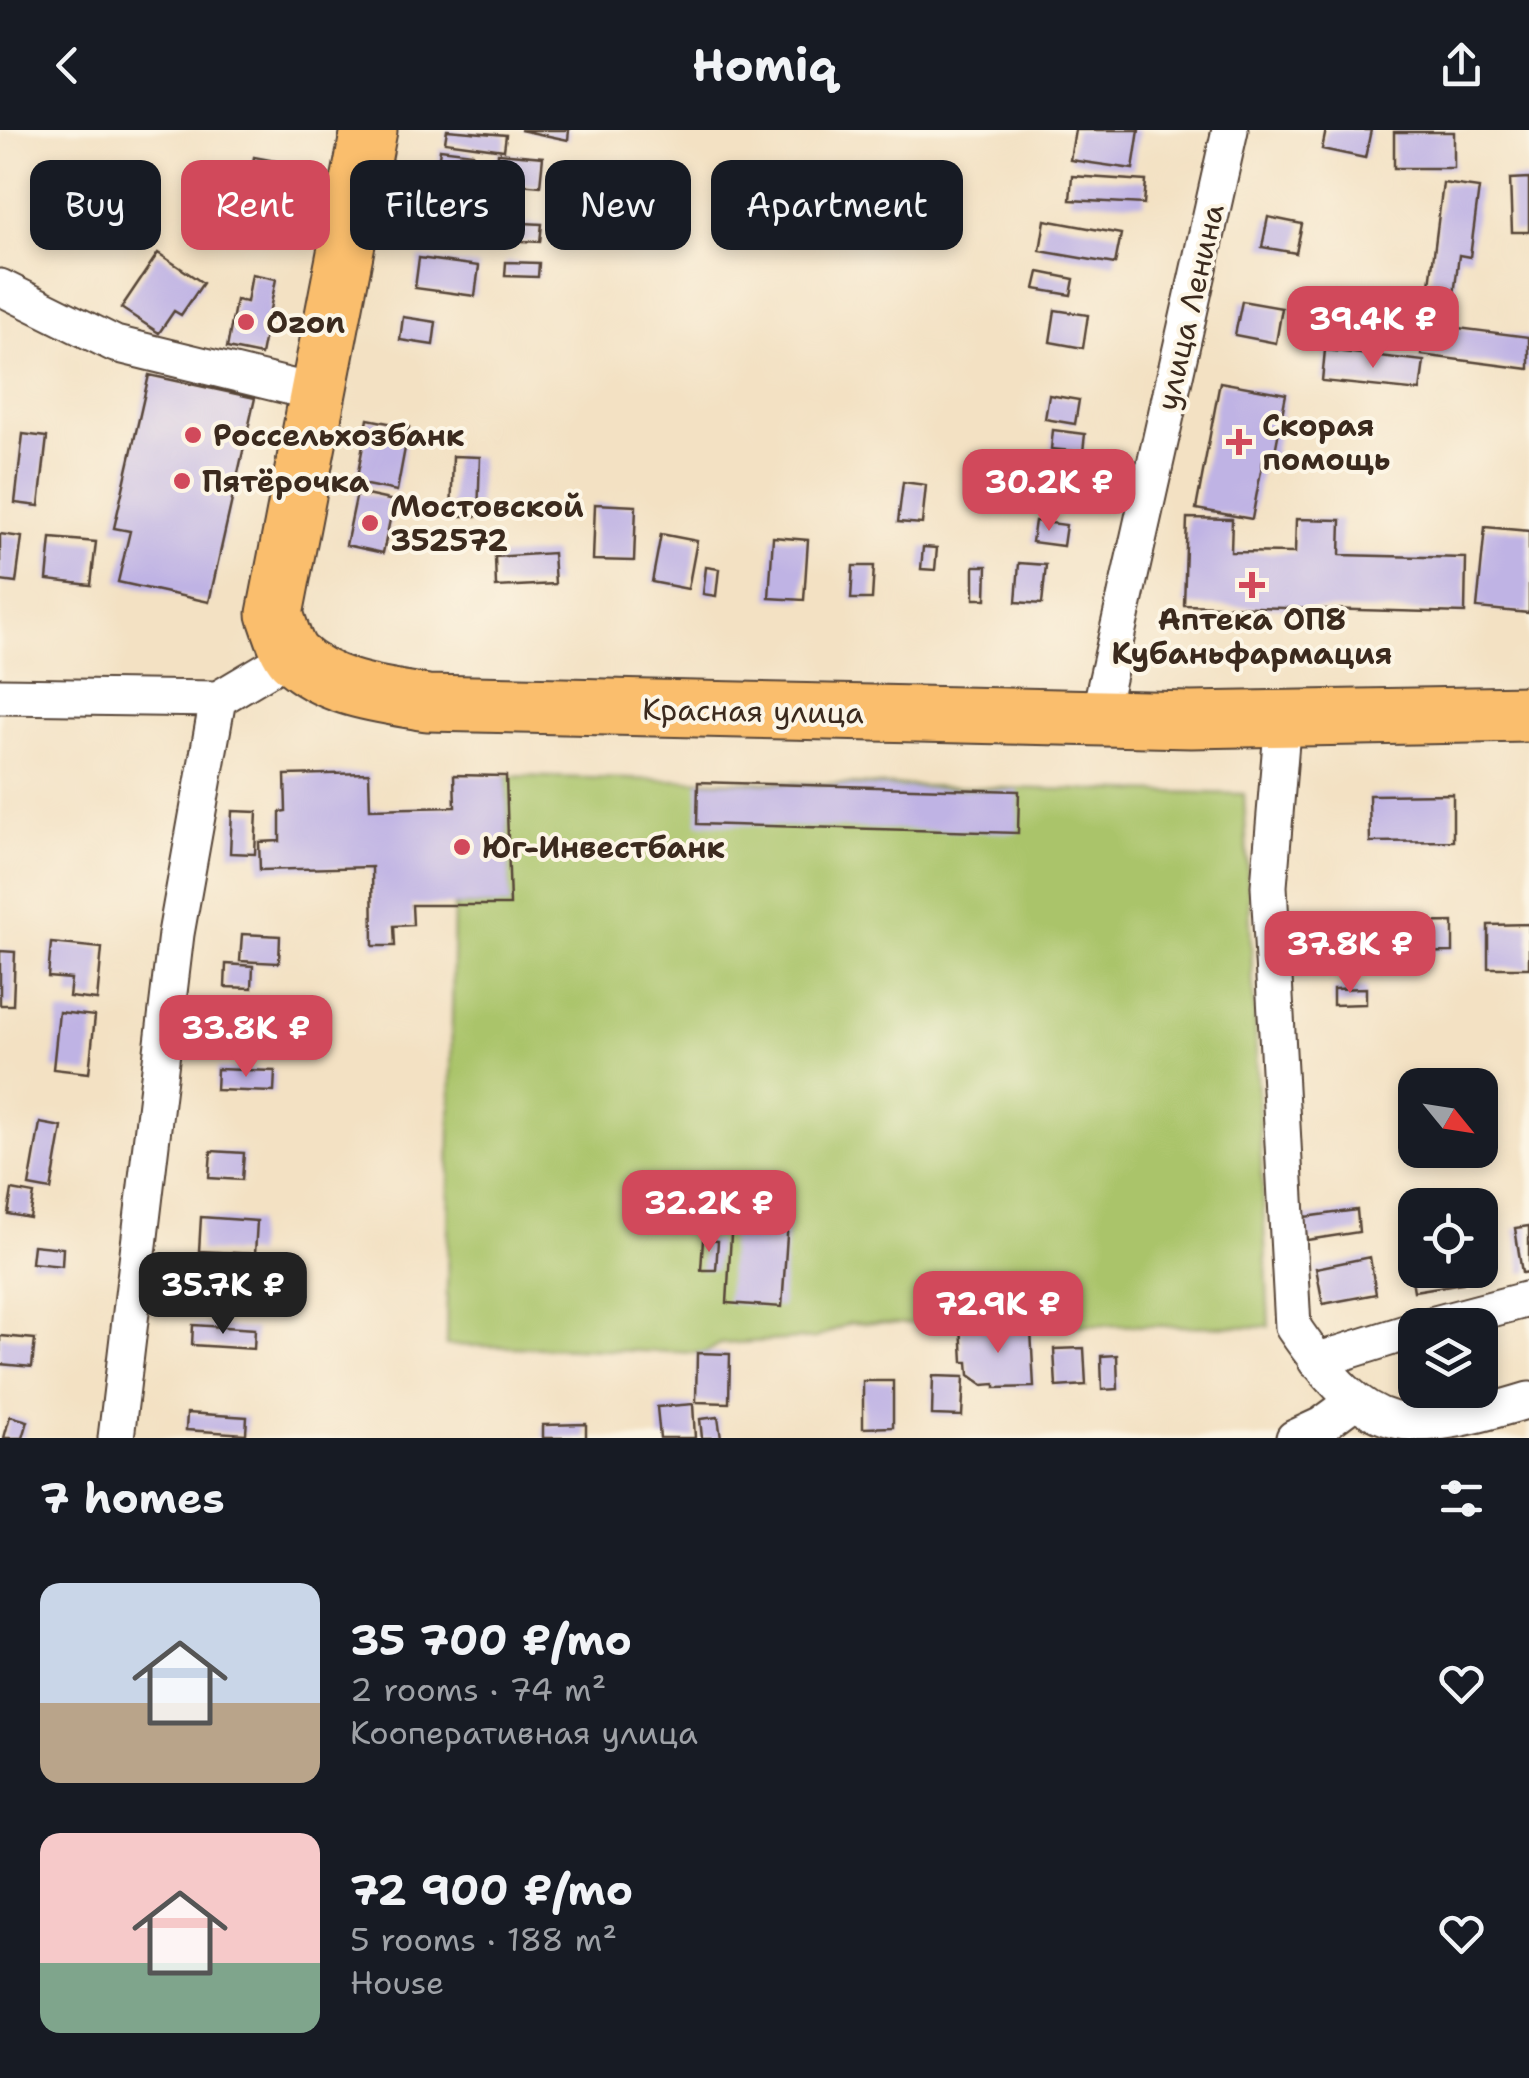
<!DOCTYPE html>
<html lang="en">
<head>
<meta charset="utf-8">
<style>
  :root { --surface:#171b24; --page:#242831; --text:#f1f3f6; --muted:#9ea1a6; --accent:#d1495b }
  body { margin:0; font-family:"Shantell Sans",sans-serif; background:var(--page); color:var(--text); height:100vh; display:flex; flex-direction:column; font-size:38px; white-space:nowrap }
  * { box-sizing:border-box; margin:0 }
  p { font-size:32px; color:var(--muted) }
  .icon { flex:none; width:55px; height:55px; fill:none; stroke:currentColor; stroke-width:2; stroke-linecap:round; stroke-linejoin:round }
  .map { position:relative; height:1308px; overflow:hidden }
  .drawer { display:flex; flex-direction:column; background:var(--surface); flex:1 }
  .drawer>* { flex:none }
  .top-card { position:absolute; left:30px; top:30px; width:1000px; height:90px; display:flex; gap:20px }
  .needle { width:65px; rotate:120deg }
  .buttons { position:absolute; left:1398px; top:938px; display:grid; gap:20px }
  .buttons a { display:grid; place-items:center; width:100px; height:100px; border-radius:20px; background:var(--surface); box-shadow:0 5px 15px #0003; font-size:50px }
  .price { position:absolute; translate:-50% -85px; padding:0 22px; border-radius:20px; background:var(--accent); color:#fff; font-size:32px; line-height:65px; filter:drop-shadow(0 2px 5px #0008) }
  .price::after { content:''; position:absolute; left:50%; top:60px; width:30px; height:22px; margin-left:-15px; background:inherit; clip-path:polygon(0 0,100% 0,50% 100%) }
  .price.selected { background:#222; color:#fff }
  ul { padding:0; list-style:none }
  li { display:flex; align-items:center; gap:30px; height:250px; padding:0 40px }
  li span { display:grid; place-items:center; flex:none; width:280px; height:200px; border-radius:20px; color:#555 }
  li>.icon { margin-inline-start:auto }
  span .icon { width:120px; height:120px; fill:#fffc; stroke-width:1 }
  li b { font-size:42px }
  h2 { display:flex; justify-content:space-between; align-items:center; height:120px; padding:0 40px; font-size:42px }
  .tag { padding:0 35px; border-radius:20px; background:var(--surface); box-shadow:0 5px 15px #0003; font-size:35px; line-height:90px }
  .tag.selected { background:var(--accent); color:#fff }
  header { display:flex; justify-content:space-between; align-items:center; height:130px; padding:0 40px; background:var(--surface); font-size:45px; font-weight:700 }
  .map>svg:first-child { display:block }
  .green { fill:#aac46a; stroke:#727744; stroke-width:2.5 }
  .building { fill:#bfb3e4 }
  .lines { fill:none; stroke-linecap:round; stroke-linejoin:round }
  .minor-casing { stroke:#574537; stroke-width:39 }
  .primary-casing { stroke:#574537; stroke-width:59 }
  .minor { stroke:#fff; stroke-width:35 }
  .primary { stroke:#fabe6d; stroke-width:55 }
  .poi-dot { fill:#d1495b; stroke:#fcf5e5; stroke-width:4 }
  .labels { text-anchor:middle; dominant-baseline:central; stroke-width:8; stroke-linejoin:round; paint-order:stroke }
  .street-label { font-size:30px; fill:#3b2a1e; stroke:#fcf5e5 }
  .poi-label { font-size:30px; font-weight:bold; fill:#3b2a1e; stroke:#fcf5e5; text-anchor:start }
</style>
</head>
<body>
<header><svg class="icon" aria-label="back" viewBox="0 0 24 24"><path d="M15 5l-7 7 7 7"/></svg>Homiq<svg class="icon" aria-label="share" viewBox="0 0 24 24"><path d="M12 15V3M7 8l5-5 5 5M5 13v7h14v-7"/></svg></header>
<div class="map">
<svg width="1529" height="1308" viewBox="0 0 1529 1308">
  <rect width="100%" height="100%" fill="#fcf5e5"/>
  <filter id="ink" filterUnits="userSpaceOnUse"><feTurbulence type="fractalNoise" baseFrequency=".01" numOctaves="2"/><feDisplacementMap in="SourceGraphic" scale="20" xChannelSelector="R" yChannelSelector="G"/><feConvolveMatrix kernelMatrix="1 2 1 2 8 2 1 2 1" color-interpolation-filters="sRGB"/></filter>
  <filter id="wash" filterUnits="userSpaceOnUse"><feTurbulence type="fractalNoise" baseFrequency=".0048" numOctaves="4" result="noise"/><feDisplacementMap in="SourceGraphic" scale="40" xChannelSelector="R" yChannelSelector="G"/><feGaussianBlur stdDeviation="2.25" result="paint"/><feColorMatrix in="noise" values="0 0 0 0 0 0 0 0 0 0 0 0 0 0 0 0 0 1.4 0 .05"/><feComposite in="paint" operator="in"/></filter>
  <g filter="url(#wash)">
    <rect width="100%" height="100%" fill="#f3e1c3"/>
    <path class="green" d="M506,646L1244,664L1269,1197L850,1193L816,1208L720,1214L705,1223L446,1215L454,776L509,774Z"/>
    <g id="blocks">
      <path class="building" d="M447,0L506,5L504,20L445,12Z
        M520,0H569L568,10Z
        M1075,0H1139L1133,39L1070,30Z
        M1326,0H1371L1365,28L1322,19Z
        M1394,2H1454V38H1394Z
        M440,19L473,23L471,39L438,35Z
        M498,23L543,27L540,56L496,52Z
        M254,27L297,35L286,98L242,90Z
        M1072,46L1146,51L1144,74L1070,70Z
        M1529,48V102H1512L1510,49Z
        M1443,53L1479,58L1470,127L1459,125L1450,197L1529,207V239L1421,225Z
        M1268,87L1302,94L1296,123L1262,117Z
        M1045,90L1121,104L1115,134L1040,121Z
        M503,92L542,94L540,112L502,110Z
        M158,123L203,153L181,185L174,181L159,203L121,178Z
        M419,128L479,136L475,166L415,158Z
        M506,132L539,133L538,147L505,146Z
        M1039,142L1074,149L1071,165L1035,159Z
        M252,144L276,149L261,225L227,218L236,170L247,172Z
        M1242,171L1282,178L1276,213L1235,205Z
        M1055,180L1088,185L1083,218L1050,212Z
        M403,187L436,192L433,215L400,210Z
        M1325,220L1424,231L1420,261L1322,251Z
        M149,245L255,268L209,472L118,452L130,401L114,398Z
        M1220,252L1286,264L1274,327L1264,325L1252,389L1196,379Z
        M1049,265L1079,270L1075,294L1045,289Z
        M368,289L409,297L397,361L356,353Z
        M1053,300L1085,304L1083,322L1051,319Z
        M23,304L47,307L39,376L15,373Z
        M453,326L480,327L478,386H451Z
        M903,352L926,355L922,394L898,392Z
        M357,363L394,371L383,423L346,415Z
        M595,374L636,376L634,431L593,430Z
        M1187,388L1232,389L1231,422L1295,423L1296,389L1341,390L1340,425L1466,428L1465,483L1184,475Z
        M1035,391L1066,395L1063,416L1032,412Z
        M1485,397L1529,401V483L1477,478Z
        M0,404L22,407L16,453L0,451Z
        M661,404L697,411L688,459L652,452Z
        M773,407L808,410L804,470L769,468Z
        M51,408L96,412L91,455L47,450Z
        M923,417L937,418L935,440L921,439Z
        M553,423L555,454L496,457L495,427Z
        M1019,433L1046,435L1042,474L1016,472Z
        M853,436H874L872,469H851Z
        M974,436H987L986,469H974Z
        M706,437L719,439L716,466L703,464Z
        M369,643L370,679L455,677L454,645L506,646L510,775H412L413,795L394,796L395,816H373L372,737L260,740L259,712L280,711V682L286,681L285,645Z
        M698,652L1019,661L1018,703L697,694Z
        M1453,664V711L1370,712L1369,665Z
        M232,681L257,682L255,724L230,723Z
        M1314,791H1363V820L1314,821Z
        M1453,792V822L1402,823V793Z
        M1529,794V838H1488V795Z
        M242,804L280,806L279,833L240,831Z
        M1287,810H1305V845H1287Z
        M51,813L102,818L97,870L69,867L71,849L48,847Z
        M0,821L15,822L13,875H0Z
        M226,834L253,836L252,858L225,857Z
        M1366,858V874L1333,875V859Z
        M59,882L95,886L89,943L53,939Z
        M217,939L275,941L274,962L216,960Z
        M40,993L62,997L51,1060L29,1056Z
        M211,1021L244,1023L242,1050L209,1048Z
        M12,1060L34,1064L30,1088L8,1084Z
        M1357,1080L1359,1102L1307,1110L1304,1087Z
        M201,1087L257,1091L255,1124L199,1121Z
        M732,1088L788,1091L782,1177L727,1173Z
        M1529,1096V1142L1522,1143L1515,1098Z
        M703,1110L718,1111L716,1140H701Z
        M33,1115L63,1118L62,1136L31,1133Z
        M1415,1124V1140H1460L1463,1153L1414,1161L1408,1125Z
        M1370,1127L1376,1164L1323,1174L1316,1138Z
        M989,1192V1202L1031,1200L1034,1257L995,1258V1254L983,1255L969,1245L968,1232H963L961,1194Z
        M193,1195L255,1199L254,1219L192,1215Z
        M0,1206L35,1209L32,1237L0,1234Z
        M1084,1218L1086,1255L1056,1257L1054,1219Z
        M697,1223L730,1224L729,1273L696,1272Z
        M1117,1225L1118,1259L1102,1260L1101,1226Z
        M933,1246L964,1247L962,1286L932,1285Z
        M863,1251H893V1297L863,1298Z
        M693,1274L695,1308H660L657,1277Z
        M187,1283L247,1287L246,1304L186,1300Z
        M10,1286L28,1291L23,1308H4Z
        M718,1287L721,1308H702L700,1289Z
        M586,1294V1308H543V1295Z"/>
    </g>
  </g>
  <g filter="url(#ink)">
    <use href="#blocks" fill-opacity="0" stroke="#574537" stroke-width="2.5"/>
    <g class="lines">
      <defs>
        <path id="minor" d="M0,157L115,214L316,263
          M0,566L218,569L292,525
          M1283,588L1269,756L1293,1197C1369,1308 1404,1308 1529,1270
          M1098,589L1230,0
          M1431,1195L1529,1169
          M1316,1231L1415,1200
          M116,1308L176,804L218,569
          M1294,1308L1322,1295L1353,1272"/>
        <path id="primary" d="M369,0L275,484C280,497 285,517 294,527C329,560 382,565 427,573L1191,590L1529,584"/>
      </defs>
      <use href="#minor" class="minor-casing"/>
      <use href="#primary" class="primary-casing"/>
      <use href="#minor" class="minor"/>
      <use href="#primary" class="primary"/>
    </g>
  </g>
  <g class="poi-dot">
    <circle cx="246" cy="192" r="10"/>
    <circle cx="193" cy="305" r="10"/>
    <path d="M1234 297h10v10h10v10h-10v10h-10v-10h-10v-10h10z"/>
    <circle cx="182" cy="351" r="10"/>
    <circle cx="370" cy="393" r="10"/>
    <path d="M1247 440h10v10h10v10h-10v10h-10v-10h-10v-10h10z"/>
    <circle cx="462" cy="717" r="10"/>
  </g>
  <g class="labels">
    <g class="street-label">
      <text transform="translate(1190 177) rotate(-77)">улица Ленина</text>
      <text transform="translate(753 581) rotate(1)">Красная улица</text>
    </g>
    <g class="poi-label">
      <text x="266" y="192">Ozon</text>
      <text x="1262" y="295">Скорая<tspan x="1262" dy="34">помощь</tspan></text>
      <text x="213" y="305">Россельхозбанк</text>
      <text x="202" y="351">Пятёрочка</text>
      <text x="390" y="376">Мостовской<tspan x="390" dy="34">352572</tspan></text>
      <text x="1252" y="489" text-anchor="middle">Аптека ОП8<tspan x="1252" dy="34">Кубаньфармация</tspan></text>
      <text x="482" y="717">Юг-Инвестбанк</text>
    </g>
  </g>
</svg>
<div class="buttons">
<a><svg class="needle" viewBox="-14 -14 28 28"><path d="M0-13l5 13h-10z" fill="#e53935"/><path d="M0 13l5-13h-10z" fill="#9ea1a6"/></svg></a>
<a><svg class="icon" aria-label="locate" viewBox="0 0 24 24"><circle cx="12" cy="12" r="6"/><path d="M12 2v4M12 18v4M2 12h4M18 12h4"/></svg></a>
<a><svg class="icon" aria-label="layers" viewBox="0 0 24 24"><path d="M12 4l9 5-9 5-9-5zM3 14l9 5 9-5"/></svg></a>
</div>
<b class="price" style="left:1373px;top:241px">39.4K ₽</b>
<b class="price" style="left:1049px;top:404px">30.2K ₽</b>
<b class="price" style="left:1350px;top:866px">37.8K ₽</b>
<b class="price" style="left:246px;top:950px">33.8K ₽</b>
<b class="price" style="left:709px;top:1125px">32.2K ₽</b>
<b class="price selected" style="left:223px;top:1207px">35.7K ₽</b>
<b class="price" style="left:998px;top:1226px">72.9K ₽</b>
<div class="top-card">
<a class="tag">Buy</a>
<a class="tag selected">Rent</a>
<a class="tag">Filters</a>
<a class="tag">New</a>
<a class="tag">Apartment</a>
</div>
</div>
<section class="drawer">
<h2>7 homes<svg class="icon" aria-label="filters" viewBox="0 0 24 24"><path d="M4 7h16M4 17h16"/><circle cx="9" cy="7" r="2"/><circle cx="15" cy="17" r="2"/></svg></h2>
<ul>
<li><span style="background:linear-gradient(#c9d6e8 60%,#b9a48a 0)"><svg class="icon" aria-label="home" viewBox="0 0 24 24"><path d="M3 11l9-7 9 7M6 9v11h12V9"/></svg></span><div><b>35 700 ₽/mo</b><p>2 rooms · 74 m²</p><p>Кооперативная улица</p></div><svg class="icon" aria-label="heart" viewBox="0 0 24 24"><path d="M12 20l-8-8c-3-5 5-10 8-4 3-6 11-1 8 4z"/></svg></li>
<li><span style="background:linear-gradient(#f6c9c9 65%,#7fa58c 0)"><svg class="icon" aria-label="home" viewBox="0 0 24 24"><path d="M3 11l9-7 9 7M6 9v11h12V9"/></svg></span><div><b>72 900 ₽/mo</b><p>5 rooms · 188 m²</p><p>House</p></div><svg class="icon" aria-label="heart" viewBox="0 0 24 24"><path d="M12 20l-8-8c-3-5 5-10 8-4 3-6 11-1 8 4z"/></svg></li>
</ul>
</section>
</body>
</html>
